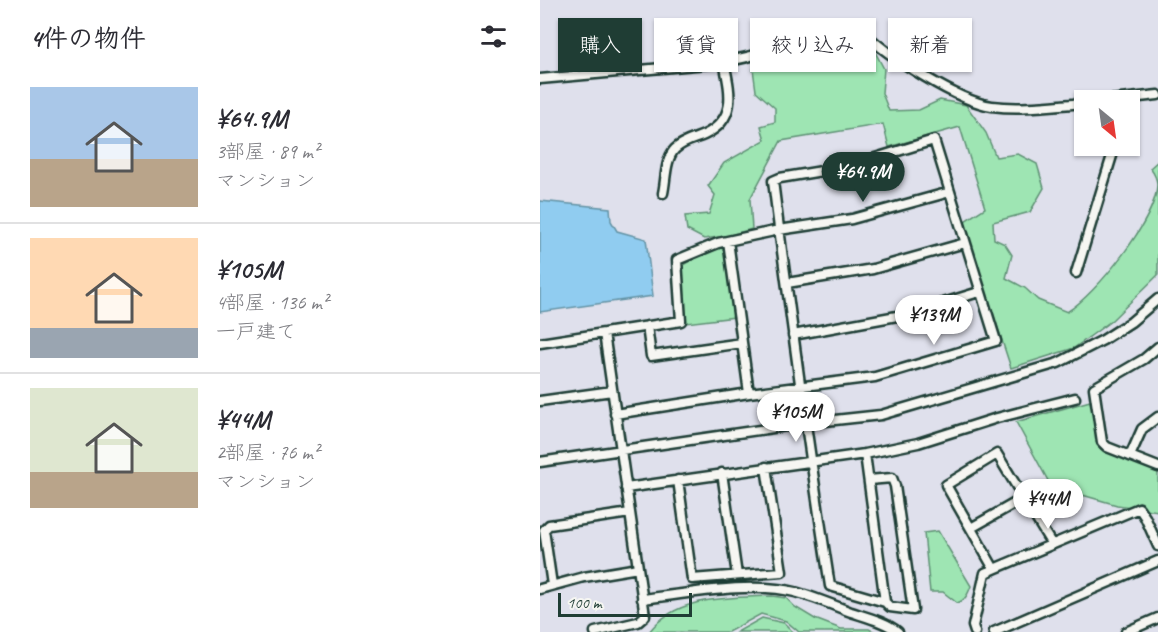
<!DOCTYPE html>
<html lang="ja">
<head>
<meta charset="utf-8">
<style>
  :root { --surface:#fff; --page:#f2f2f3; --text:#2b2b33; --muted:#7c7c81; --line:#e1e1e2; --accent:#1f3d34 }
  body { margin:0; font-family:Caveat,"Klee One",sans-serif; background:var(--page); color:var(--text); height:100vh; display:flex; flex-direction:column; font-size:22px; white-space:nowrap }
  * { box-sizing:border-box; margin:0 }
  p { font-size:20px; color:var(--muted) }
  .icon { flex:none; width:33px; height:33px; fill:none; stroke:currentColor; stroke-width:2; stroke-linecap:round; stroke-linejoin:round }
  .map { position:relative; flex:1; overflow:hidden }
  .drawer { display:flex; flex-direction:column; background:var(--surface); width:540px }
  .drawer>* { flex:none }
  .top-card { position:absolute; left:18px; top:18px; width:510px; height:54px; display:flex; gap:12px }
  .needle { width:39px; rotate:151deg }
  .tools { position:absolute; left:534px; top:90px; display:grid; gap:12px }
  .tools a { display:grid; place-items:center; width:66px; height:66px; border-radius:0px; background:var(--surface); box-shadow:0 2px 4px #0004; font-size:30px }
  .scale { position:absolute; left:18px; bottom:15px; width:134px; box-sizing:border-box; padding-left:6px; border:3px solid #1f3d34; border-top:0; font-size:16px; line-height:21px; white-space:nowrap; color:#1f3d34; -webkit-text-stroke:4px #f6f6f2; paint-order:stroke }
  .price { position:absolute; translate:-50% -51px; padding:0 14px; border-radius:21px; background:#fff; color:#222; font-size:20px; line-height:39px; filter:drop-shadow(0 2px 3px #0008) }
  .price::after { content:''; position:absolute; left:50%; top:36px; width:18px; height:14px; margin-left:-9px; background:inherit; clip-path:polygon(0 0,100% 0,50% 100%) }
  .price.active { background:var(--accent); color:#fff }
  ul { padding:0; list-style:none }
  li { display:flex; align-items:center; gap:18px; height:150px; padding:0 30px }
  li+li { border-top:2px solid var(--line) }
  li span { display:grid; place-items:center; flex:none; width:168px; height:120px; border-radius:0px; color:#555 }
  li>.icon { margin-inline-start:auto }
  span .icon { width:72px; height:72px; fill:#fffc; stroke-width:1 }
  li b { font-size:26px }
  h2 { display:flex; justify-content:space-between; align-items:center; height:72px; padding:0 30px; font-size:26px }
  .tag { padding:0 21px; border-radius:0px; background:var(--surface); box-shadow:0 2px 4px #0004; font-size:21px; line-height:54px }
  .tag.active { background:var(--accent); color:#fff }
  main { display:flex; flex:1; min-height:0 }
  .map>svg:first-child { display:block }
  .green { fill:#9ee5b3; stroke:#5e9174; stroke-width:1.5 }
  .water { fill:#90ccf0; stroke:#6393a5; stroke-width:1.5 }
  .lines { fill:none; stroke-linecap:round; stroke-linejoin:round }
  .street-casing { stroke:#1f3d34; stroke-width:13 }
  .street { stroke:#f6f6f2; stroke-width:8 }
</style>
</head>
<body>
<main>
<section class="drawer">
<h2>4件の物件<svg class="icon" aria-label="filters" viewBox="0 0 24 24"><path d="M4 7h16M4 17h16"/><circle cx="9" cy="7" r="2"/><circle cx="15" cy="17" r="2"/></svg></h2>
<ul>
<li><span style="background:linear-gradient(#a9c7e8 60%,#b9a48a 0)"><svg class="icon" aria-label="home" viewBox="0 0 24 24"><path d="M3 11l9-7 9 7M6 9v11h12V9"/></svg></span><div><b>¥64.9M</b><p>3部屋 · 89 m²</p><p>マンション</p></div></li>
<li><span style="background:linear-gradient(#ffd9b3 75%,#9aa5b1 0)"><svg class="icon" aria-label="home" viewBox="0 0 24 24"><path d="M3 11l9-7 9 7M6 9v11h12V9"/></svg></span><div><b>¥105M</b><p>4部屋 · 136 m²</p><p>一戸建て</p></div></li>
<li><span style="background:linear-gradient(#dfe7d0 70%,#b9a48a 0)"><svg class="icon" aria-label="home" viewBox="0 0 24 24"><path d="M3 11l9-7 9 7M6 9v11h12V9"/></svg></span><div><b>¥44M</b><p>2部屋 · 76 m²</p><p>マンション</p></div></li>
</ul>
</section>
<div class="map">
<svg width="618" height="632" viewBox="0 0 618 632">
  <rect width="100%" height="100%" fill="#dfe0ec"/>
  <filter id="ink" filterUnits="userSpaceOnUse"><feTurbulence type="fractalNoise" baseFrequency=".0167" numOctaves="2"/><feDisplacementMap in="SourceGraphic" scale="12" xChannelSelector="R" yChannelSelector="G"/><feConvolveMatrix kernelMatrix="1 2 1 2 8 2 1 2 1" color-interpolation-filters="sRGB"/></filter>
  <g filter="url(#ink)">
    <path class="green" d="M304,44L334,50L344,69L342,93L349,111L379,110L400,100L426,105L446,133L456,157L478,154L497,164L504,188L490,212L453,222L454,239L465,244L472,255L466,278L485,288L498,300L527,312C556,294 616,220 617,185C617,179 614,173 610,168L618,161V275L571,321L534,348L471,368L423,222L445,208L420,127L349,147L343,124L241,141L210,199L212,229L186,236L164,239L147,230L145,216L169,214L175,195L168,186L184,163L225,140L221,126L235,122V108L216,91L213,69L234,57Z
      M181,248L187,251L195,317L146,323L141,266L162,254Z
      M550,401L560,449L618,472V511L577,505L511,486L476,422Z
      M398,531L431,586C428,594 425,601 417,603L403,592H390L384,533Z
      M232,596L246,598L255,607L275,619L301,629H329L335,632H259L246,621L221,614L188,632H109C137,595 190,598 232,596Z
      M222,618L244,623L253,632H197Z"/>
    <path class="water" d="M0,201L70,208L71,221L77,231L106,239L113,296L0,312Z"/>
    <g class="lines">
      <defs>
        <path id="street" d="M0,79L178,63C195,60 211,57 228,51C265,37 282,16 324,33C350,57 417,101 452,106C482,110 515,105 544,103
          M571,100L618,95
          M123,193C126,180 125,159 135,149C143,141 155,139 164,135C198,119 190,91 184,62
          M188,241L209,393
          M536,273L575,146
          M247,283L333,269L425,243
          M107,326L111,356L202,343
          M253,335L368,314L439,292
          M0,343L141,321L137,260L178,243L239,230L312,219L410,192
          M618,347L604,359L554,388L562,442L567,447L618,467
          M0,401L72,391
          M75,414L209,393L335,377L456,341L394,140L306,167L240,178L233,181C250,316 269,451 290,586L345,602L325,454
          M590,456L602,429L618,417
          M0,462L267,423L341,415L518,363L563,340L591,322L618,299
          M182,473L197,575
          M138,480L152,579L242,572L226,467
          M329,480L352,478L355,486L373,610L350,607L345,602
          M86,488L325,454L378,443L457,418L535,398
          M431,528L484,498
          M454,569L406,485L457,454L511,543
          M12,585L4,530L9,525L90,513
          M0,589L44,577L98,568
          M102,599C147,594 211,581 255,592C274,597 293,605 311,612C326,617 346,622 358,632
          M55,632L98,622L105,616L64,333
          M435,632L433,626L445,573L454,569L599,508L605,517L618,546
          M454,632L618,561
          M586,632L618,618"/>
      </defs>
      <use href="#street" class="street-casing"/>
      <use href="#street" class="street"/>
    </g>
  </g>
</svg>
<div class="tools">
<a><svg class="needle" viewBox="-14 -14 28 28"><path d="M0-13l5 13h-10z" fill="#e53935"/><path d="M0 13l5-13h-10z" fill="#7c7c81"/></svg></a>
</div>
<div class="scale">100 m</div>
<b class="price active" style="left:323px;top:203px">¥64.9M</b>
<b class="price" style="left:394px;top:346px">¥139M</b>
<b class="price" style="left:256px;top:443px">¥105M</b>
<b class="price" style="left:508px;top:530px">¥44M</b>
<div class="top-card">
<a class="tag active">購入</a>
<a class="tag">賃貸</a>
<a class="tag">絞り込み</a>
<a class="tag">新着</a>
</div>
</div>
</main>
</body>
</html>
